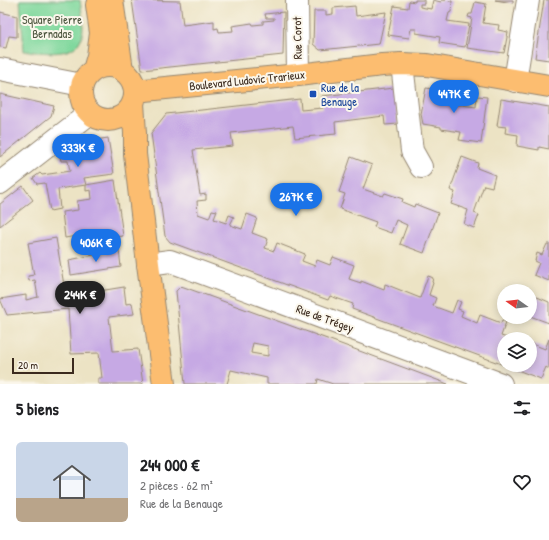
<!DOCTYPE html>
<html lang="fr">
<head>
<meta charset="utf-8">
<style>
  :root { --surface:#fff; --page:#f6f6f6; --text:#202124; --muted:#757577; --accent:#1a73e8 }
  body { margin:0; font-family:"Patrick Hand",sans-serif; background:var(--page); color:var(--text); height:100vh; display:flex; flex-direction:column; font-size:15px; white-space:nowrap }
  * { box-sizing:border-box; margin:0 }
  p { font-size:13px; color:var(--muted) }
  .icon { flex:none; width:22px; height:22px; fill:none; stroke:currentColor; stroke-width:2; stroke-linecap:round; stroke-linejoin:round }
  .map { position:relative; height:384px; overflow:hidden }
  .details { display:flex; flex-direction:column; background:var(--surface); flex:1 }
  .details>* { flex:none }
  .needle { width:26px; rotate:284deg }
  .buttons { position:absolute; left:497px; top:284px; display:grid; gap:8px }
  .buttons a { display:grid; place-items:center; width:40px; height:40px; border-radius:50%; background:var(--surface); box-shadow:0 2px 10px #0003; font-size:20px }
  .scale { position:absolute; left:12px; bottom:10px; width:62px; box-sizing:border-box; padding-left:4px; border:2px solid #3b2a1e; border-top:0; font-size:11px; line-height:14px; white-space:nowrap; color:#3b2a1e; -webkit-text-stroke:3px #fbf7ec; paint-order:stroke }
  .price { position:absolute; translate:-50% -34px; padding:0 9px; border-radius:14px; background:var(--accent); color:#fff; font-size:13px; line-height:26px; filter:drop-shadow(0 1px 2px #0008) }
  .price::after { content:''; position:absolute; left:50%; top:24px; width:12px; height:9px; margin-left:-6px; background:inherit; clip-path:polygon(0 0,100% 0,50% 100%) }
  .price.on { background:#222; color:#fff }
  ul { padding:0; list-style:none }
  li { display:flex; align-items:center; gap:12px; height:100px; padding:0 16px }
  li span { display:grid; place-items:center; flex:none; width:112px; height:80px; border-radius:6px; color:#555 }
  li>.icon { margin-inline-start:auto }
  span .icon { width:48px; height:48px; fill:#fffc; stroke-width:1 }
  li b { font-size:17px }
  h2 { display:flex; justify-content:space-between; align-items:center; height:48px; padding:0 16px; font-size:17px }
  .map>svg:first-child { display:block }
  .green { fill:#80d89d; stroke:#5e815e }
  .building { fill:#c6a9e4; fill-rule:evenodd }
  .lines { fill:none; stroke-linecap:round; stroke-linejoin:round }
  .minor-casing { stroke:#948671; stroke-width:24 }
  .major-casing { stroke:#948671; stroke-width:24 }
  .minor { stroke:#fff; stroke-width:22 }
  .major { stroke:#fcbd6f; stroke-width:22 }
  .transit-dot { fill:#1a4fb4; stroke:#fbf7ec; stroke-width:1.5 }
  .labels { text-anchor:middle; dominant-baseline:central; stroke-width:4; stroke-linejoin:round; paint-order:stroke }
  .park-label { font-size:12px; fill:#4c563e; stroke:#fbf7ec }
  .street-label { font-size:12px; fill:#3b2a1e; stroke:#fbf7ec }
  .transit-label { font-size:12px; fill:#164399; stroke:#fbf7ec; text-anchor:start }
</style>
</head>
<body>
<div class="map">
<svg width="549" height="384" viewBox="0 0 549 384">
  <rect width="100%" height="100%" fill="#fbf7ec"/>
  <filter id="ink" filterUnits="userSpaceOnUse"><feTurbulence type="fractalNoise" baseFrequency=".025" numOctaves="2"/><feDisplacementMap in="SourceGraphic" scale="8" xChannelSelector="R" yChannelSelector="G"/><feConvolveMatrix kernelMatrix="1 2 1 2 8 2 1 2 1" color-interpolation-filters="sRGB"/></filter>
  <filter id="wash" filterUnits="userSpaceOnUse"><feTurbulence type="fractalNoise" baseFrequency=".012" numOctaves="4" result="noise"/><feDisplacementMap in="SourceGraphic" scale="16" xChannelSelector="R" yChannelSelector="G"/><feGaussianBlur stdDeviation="0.9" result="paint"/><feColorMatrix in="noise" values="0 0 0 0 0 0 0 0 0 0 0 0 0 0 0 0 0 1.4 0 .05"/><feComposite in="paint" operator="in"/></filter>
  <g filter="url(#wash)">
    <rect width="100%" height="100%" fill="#ece3c4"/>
    <path class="green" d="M20,0H80C81,8 83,17 83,25C84,61 48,52 24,51Z"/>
    <g id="blocks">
      <path class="building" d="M132,0L180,1L183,25L214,21V29L218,28L219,32L233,31L232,26L252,23L253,25L263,24V21L274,20V18H266L265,14L284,12L283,55L142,70Z
        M415,0H424V4H420V7L431,9L433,0L441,2L442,0L452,1L451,12L449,13L447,21L469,24L465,47L439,43L440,37L416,33V29H411L409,38L388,35L394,6L408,8L409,1L415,2Z
        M495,0H513V3Z
        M544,0H549V60L535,58Z
        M475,2L486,4L483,23L499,25L498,30L508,32L504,53L467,48L472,18L468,17L469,14H472Z
        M355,6L356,16L386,12L379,44L320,50L313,44L314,11H326V15L333,14V8Z
        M0,12L17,16V37L9,36L6,48L0,47Z
        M394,88L398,124L385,125L384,116L335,122L336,134L295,138L293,126L231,133L233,146L193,150L200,195L206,194V200L197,201L198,214L209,218L212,210L217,211L214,219L226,223L229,215L234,217L230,225L242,229L247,214L257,218L252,233L268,239L265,248L274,251L277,243L305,254L302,261L315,266L317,260L330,265L333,257L354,265L349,279L361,283V281L384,290L385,284L420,298L428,276L431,277L433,278L432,282L433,283L429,295L436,298L433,306L452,313L457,300L461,302L458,309L463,311L461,316L468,319L477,323L480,315L501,323L502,320L506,322L501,336L510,339H504V365L352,309L353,304L330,296L328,300L170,242L165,236L151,133L166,114L300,99L301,110L323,108L322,96Z
        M426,88L456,92L454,104L476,107L477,96L487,97L481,143L459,140L461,132L441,129V127L423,124L421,114Z
        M0,94L54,106L51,116L0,157Z
        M501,99L549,107V149L539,147V150L517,146L518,135L505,133L506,127L497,126Z
        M108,138L114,174L84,178L86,185L58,189L60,209L50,211L45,183L37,184L33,178L40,173L42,175L70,171L68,161H61L60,156L76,143Z
        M351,157L372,165L363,189L383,196L385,193L403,199L402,202L414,207L415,204L438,213L424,253L400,244L407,225L396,220L391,233L374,227L376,222L340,209L345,194L339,192Z
        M462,157L478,163L477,168L495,175L492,187L484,185L474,213L479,215L474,228L464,224L468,210L451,204L455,192L450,190Z
        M115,180L123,236L110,238V242L83,245L82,235L65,238L62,212L78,210L77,201L92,199L91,190L86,191V185Z
        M23,186L33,200L0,226V204Z
        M56,238L67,303L75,302L74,295L124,287L126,304L132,303L134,314L109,317L113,351L138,349L143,384H98V378H102L99,353L71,354L68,309L7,315L0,299L26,295V300L38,297L35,280L29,281L28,276L34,275L28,243Z
        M547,244H549V281L534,275L539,263L535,261L537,253L542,255Z
        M119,250L121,267L71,275L69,260Z
        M181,286L330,340L448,384H333L318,379L317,384H267V378L231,370L227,384H185L176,291ZM253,343L268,346V356L251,353Z
        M530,294L549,302V323L530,316Z
        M549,339V369L546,367L541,379L504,365H530V343L545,349Z"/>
    </g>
  </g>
  <g filter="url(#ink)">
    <use href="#blocks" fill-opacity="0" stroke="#948671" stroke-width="1"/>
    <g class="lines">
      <defs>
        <path id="minor" d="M297,0L298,75
          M402,64L412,151L421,167
          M0,69L82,85
          M515,81L528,0
          M0,183L90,113
          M148,264L170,261L501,384"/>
        <path id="major" d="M112,0L122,70
          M81 93a27 27 0 1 1 54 0a27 27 0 1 1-54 0Z
          M94,70L98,56L101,33L97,5
          M135,91L298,75L382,65L402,64L427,65L549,86
          M133,103L135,133V154L148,264L164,384"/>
      </defs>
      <use href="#minor" class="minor-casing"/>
      <use href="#major" class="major-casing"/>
      <use href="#minor" class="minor"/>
      <use href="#major" class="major"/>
    </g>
  </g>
  <rect class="transit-dot" x="309" y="90" width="8" height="8" rx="2"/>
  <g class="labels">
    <g class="park-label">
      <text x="52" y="19">Square Pierre<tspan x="52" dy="14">Bernadas</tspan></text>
    </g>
    <g class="street-label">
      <text transform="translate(297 38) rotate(-91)">Rue Corot</text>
      <text transform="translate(247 80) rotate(-6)">Boulevard Ludovic Trarieux</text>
      <text transform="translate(325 318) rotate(20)">Rue de Trégey</text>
    </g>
    <g class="transit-label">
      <text x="321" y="87">Rue de la<tspan x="321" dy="14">Benauge</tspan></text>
    </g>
  </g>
</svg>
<div class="buttons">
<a><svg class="needle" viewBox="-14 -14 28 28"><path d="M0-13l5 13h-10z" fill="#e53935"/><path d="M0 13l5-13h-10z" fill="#757577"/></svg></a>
<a><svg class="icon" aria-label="layers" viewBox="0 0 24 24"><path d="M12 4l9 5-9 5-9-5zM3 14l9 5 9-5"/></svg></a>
</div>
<div class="scale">20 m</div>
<b class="price" style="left:454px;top:114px">447K €</b>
<b class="price" style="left:78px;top:168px">333K €</b>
<b class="price" style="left:296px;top:217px">267K €</b>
<b class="price" style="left:96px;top:263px">406K €</b>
<b class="price on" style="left:80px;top:315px">244K €</b>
</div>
<section class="details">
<h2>5 biens<svg class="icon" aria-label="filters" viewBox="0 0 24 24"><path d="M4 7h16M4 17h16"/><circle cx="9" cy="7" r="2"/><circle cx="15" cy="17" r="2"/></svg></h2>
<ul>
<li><span style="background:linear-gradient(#c9d6e8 70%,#b9a48a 0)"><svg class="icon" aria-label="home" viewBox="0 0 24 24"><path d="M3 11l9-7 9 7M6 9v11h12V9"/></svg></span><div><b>244 000 €</b><p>2 pièces · 62 m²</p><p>Rue de la Benauge</p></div><svg class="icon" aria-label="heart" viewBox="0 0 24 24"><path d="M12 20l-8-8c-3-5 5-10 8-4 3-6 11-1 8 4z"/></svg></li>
</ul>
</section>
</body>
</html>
